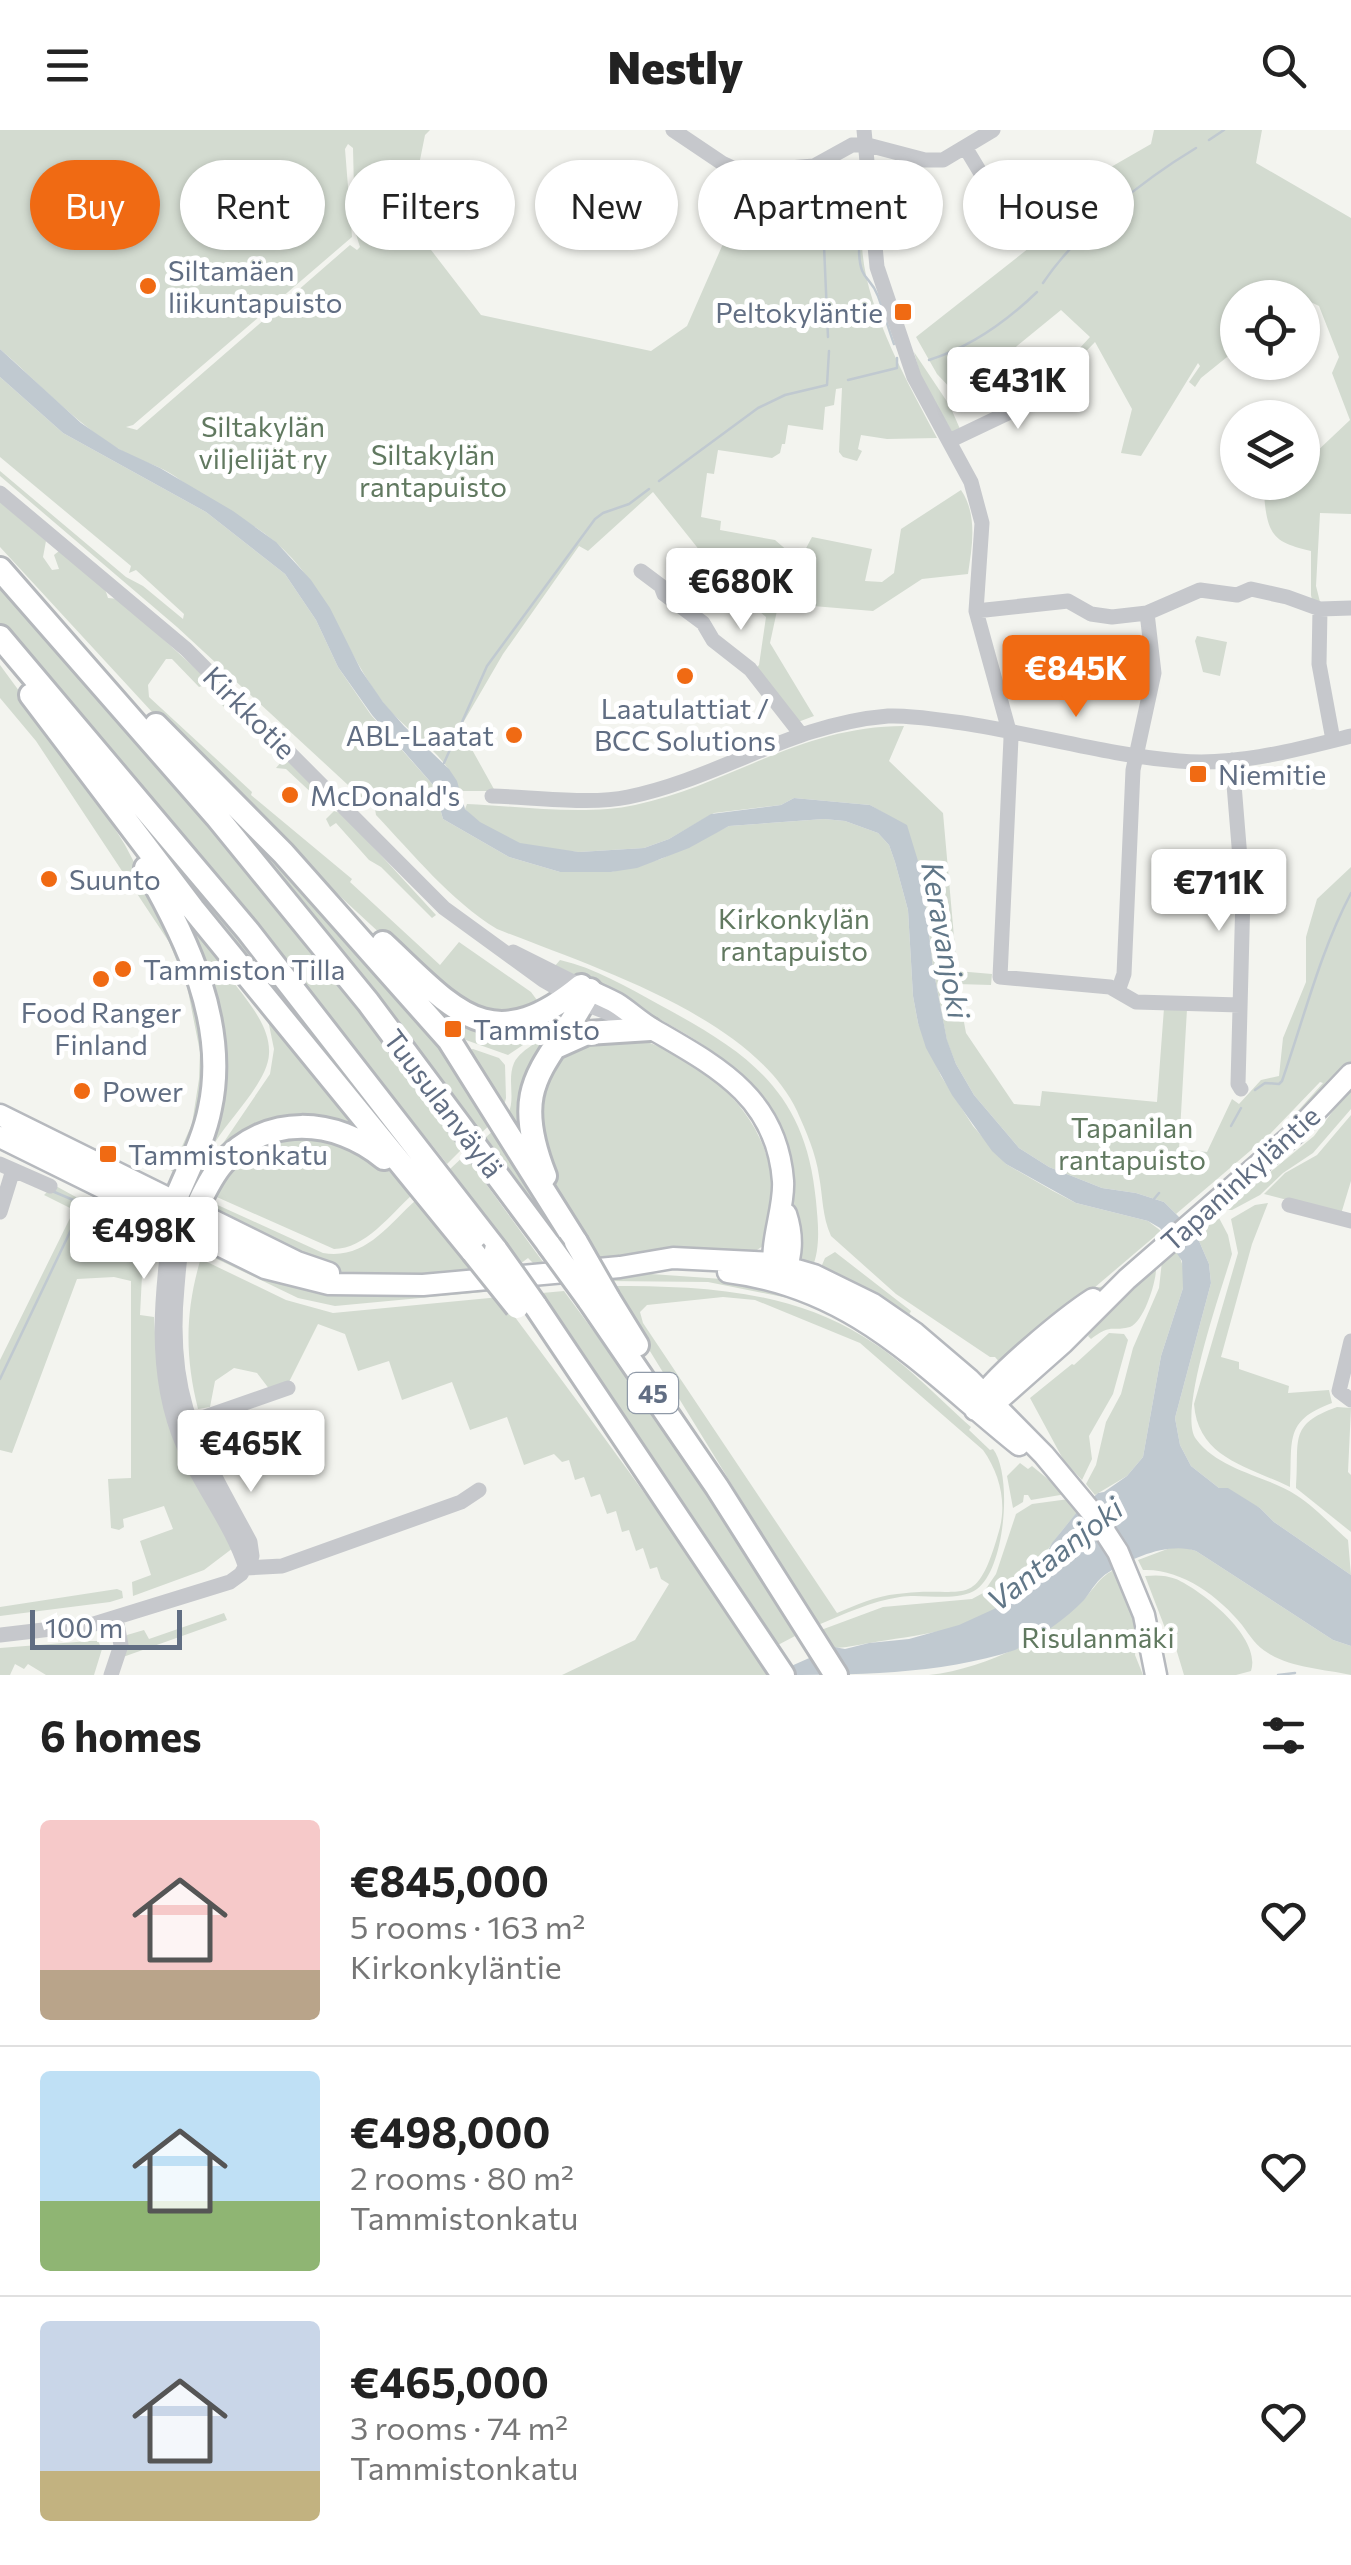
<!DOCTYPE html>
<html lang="en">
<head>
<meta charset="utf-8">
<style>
  :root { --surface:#fff; --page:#f2f2f2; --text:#222; --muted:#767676; --line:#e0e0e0; --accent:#f06a13 }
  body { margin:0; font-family:Commissioner,sans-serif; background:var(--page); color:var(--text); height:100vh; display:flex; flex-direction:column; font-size:38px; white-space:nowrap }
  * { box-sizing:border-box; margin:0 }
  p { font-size:32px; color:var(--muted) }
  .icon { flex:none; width:55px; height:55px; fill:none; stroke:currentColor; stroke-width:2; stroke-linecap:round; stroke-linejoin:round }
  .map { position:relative; height:1545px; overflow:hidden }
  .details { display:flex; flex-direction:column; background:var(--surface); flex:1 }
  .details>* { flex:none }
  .hud { position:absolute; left:30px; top:30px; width:1292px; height:90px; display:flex; gap:20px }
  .tools { position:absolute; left:1220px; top:150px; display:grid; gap:20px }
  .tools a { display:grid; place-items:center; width:100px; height:100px; border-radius:50%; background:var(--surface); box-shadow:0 2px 8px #0004; font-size:50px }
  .scale { position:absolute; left:30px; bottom:25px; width:152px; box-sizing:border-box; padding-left:10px; border:5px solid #616e83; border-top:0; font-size:28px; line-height:35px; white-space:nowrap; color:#616e83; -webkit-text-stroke:8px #fff; paint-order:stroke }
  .price { position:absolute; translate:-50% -85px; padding:0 22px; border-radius:10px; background:#fff; color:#222; font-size:32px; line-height:65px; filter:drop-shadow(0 2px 5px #0008) }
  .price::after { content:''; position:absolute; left:50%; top:60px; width:30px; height:22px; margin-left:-15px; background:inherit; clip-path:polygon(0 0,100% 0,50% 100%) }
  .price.current { background:var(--accent); color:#fff }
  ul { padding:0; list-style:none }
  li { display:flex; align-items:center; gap:30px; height:250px; padding:0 40px }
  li+li { border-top:2px solid var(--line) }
  li span { display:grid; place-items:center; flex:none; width:280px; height:200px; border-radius:10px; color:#555 }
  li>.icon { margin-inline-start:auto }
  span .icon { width:120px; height:120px; fill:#fffc; stroke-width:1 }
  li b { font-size:42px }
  h2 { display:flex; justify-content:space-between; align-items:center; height:120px; padding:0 40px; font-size:42px }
  .tag { padding:0 35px; border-radius:45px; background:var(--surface); box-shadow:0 2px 8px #0004; font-size:35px; line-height:90px }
  .tag.current { background:var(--accent); color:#fff }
  header { display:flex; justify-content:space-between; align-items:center; height:130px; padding:0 40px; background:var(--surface); font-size:45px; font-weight:800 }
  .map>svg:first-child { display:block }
  .green { fill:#d3dbd0; fill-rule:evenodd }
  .water { fill:#c0c9d0 }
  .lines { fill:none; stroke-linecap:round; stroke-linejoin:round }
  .stream { stroke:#c0c9d0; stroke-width:2.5 }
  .major-casing { stroke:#b6b9be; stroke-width:25 }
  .highway-casing { stroke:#b5b8bc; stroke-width:28 }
  .minor { stroke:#c6c8cc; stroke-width:15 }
  .major { stroke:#fff; stroke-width:20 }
  .highway { stroke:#fff; stroke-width:22 }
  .highway-bridge-casing { stroke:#b5b8bc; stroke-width:28; stroke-linecap:butt }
  .highway-bridge { stroke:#fff; stroke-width:22 }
  .poi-dot { fill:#f06a13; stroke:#fff; stroke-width:4 }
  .labels { text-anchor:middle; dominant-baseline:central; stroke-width:10; stroke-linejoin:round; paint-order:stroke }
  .shield { fill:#fff; stroke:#909aa8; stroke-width:2.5 }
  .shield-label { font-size:25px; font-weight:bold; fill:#616e83 }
  .poi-label { font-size:28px; fill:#616e83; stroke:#fff; text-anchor:start }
  .park-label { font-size:28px; fill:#617960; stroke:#fff }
  .street-label { font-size:28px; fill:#616e83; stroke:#fff }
  .water-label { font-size:30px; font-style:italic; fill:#617788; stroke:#fff }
</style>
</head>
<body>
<header><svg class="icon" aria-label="menu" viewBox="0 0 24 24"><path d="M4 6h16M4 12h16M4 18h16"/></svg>Nestly<svg class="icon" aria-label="search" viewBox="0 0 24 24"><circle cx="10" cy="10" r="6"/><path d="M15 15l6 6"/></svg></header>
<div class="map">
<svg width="1351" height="1545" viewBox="0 0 1351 1545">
  <rect width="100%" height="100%" fill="#f3f4ef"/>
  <path class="green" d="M0,0H430L425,5L408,90L481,185L651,221L687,196L726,107L738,46L758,47L761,113L862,109C861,171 908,253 937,308L887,309L861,305L858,319L862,321L857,331L843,327L839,322L842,258L836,259L834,275L825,277L823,300L788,295L785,314H782L780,323L772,328L718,320L714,344L707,343L701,387L721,391L720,400L775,410L796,428L770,470L778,476L770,513L814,586L798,592L756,538L759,535L766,487L728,456L653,362L588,421L579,416L503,524L460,598L495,661H459C449,625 408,603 385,575C344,522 327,455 274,411C252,393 227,380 203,366C188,356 174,344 158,337C144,331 130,326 117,318C72,290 39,253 0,219ZM348,14L353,18L355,101L360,117L357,120L350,115L137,300L126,297L133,295L352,107L345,19Z
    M1154,0H1262L1256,33L1351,88V384L1320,383L1316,456L1320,472L1312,470L1311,465V421C1279,413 1269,409 1265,375C1264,365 1264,361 1270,353L1302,352L1303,329L1314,324L1350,290L1332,243L1339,227L1319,176L1302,168H1238L1237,199L1235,193L1232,196L1237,208V219L1201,248L1195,257L1189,252L1200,236L1198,233L1141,326L1121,323L1132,279L1095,212L1067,241L1064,235L1090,207L1061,180L979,247L954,262L937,244L916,207L1029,118L1035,104L1024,87L1151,14Z
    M914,222L950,276L960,299L952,302L921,248Z
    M0,247L63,303L206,382L285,444L316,490L338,537L371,585L434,656L443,689L509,727L560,742H611L661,729L729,696L824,689L845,691L878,703L889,715L895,732L908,780L913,866L918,893L941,946L973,996L1006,1034L1053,1061L1076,1073L1148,1091L1161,1101L1094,1158L1105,1156L1003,1236L995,1227H990L896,1164L831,1106C822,1086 823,1067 819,1046C816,1024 806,1001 797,981C752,886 589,836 497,799C450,770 414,725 376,685L375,679L384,671L379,667L372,670L361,667L177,497L0,346V341L126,447L143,456L183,489L184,484L136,440L129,443L131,436L0,327Z
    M961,360C978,385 972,417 968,444L922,449L873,481L777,473L812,407L872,419L865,451L882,452L894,443L901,399Z
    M0,372L46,411L43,427L52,440L59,439L54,425L59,421L104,456L108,468L119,469L206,548L205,555L199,557L172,529H166L148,555L149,567L252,662L251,665L352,749L350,752L440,835L459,812L531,862L542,877L488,885L438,857L252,685L164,595L0,417Z
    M0,451L161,635L377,900L461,1020L447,1034C405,979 359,930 315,876C211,748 108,620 0,495Z
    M1197,506L1227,512L1220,546L1203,542L1195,511Z
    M0,535L86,652L125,715L184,827L208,924L196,998L177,1042L171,1041L192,994L199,949L200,922L187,856L169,812L36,611L0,568Z
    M225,569L320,663L317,668L286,639L276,638L282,631L222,575Z
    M57,588L251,821L421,1041L423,1055Z
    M904,596L889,631L943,683L957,841L992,844L991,855L957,854L966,903L1014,974L1040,976L1042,961L1157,972L1164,878L1187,879L1179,1019L1207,1022L1232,969L1239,974L1261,950L1279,946L1283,908L1306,852V807L1317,769L1351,737V933L1276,1010L1278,1003L1323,953L1320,952L1270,1004L1176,1084L1164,1072L1136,1063L1102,1058L1049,1037L1019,1018L974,965L956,934L947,911L933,838L922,744L887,685L870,675L794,668L781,675L714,683L669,709L644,718L579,722L526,717L478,693L465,679L467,674C519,676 584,686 635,675C732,654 800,596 904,596Z
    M178,626L427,890L493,992L480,1004Z
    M334,681L343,684L436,785L432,788L381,737L369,730L336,693L330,697L326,689Z
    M160,747L231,841L228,845C244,867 271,895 269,924C268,951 230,988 216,1011C208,1025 201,1039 194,1053L219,963Z
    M369,807L444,876L548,888L550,897L508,925L463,909L445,885L441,888Z
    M560,830C595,838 627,857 658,874C747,922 806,960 816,1071C818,1094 821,1116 812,1139C783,1117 796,1062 790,1029C788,1014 782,999 774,986C732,912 627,875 554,837Z
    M568,874L544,923L533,1031L505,989C518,972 506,952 514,933C522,917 546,910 557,895L555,883Z
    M270,888L369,1006L307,991L211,1031L270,944L274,919L268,890Z
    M640,909C710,935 772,987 773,1067C773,1083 769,1099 766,1114L751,1124L595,1131L548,1039L535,982L555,930L574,914Z
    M473,919L499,928L505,935L506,968L502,984L471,932L475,930L469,920Z
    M1351,957V979L1313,1023L1283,1043L1260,1065L1232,1080H1224L1314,1006Z
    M1351,985V1051L1341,1084L1264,1064L1285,1043L1317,1025Z
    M496,998L565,1106H555L484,1009Z
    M322,1002L381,1033L412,1065C391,1084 365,1119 334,1119L210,1064L218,1047L264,1009Z
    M465,1025L543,1132L533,1133L528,1128L520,1134L450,1039Z
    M54,1055L85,1072L83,1084L89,1086L93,1079L98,1077L144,1106L140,1185L154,1187L157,1235L233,1418L204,1440L133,1466L132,1452L151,1445L140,1411L173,1399L164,1376L123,1389L124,1397L119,1400L111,1398L108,1349L131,1348V1151L114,1147L77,1149L12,1323L0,1320V1230L74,1080L44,1065Z
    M416,1070L480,1143C436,1147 392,1152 347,1145C307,1137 251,1101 213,1082L211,1072L323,1123C365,1130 387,1096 416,1070Z
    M1268,1073L1252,1114L1221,1227L1239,1232V1239L1289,1256L1288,1263L1329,1260L1332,1273C1283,1291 1293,1311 1290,1357C1247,1336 1198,1328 1194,1274L1238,1123L1231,1089L1255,1075Z
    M1218,1086L1228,1105L1232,1124C1222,1158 1177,1284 1196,1309C1220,1341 1265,1345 1296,1365C1315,1377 1332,1396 1348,1410L1351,1445L1274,1392L1260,1378L1219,1358L1191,1336L1180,1315L1175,1288L1211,1153L1209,1134L1196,1104Z
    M200,1117L264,1142L490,1155L495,1161L335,1176L298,1168L194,1118Z
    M1178,1121L1184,1140L1183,1158L1161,1226L1143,1327L1127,1346L1095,1365L1086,1354L1096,1335L1106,1292L1121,1264L1133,1218L1159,1158L1162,1131Z
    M835,1122L911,1181L909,1185L819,1142L825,1128Z
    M203,1130L286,1170L333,1183L500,1167C591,1290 690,1420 767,1545H562L635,1510L669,1454L661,1449L657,1437L650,1439L643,1418L636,1421L629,1400L622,1402L616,1381L607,1384L600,1364L591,1367L584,1347L575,1350L569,1330L562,1332L554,1324L524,1335L507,1287L470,1300L452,1252L402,1270L389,1231L358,1241L345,1204L318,1194L289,1252L270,1260L257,1243L234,1238L215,1251L210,1277L198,1279C185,1227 185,1183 200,1131Z
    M1156,1137C1157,1150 1144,1192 1130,1197C1110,1202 1112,1193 1091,1209L1088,1206L1102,1186Z
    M637,1143L751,1151L798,1170L708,1152L606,1151L602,1144Z
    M610,1156C698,1156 787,1159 864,1207C904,1231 936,1266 971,1297L969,1300L990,1320L993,1319C1013,1345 1005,1439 977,1459C957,1473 923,1463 900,1467C871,1471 845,1484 818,1495ZM723,1167L755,1170L860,1213L983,1320C1000,1344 1007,1373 999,1401C975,1485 966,1454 897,1464C876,1466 856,1475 837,1483L643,1193L640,1182L647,1175Z
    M564,1161L656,1286L737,1405L795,1506L778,1515L749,1470L725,1445L542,1163Z
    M1109,1203L1124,1204L1128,1210L1113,1264L1089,1306L1092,1329L1082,1350L1064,1331L1030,1268L1072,1234L1074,1235Z
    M1337,1277L1351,1278L1348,1342L1351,1345V1402L1296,1358C1300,1310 1287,1295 1337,1277Z
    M1020,1333L1028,1339L1032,1336L1066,1364L1031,1370L1028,1365H1024L1023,1372L1013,1378L1007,1346Z
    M1069,1369L1079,1380C1071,1390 1062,1400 1055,1410C1039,1430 1028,1453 1008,1471C973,1502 913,1505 870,1513C856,1515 846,1518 832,1518L821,1500L883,1477L972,1469L983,1463L996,1444L1016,1384L1032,1374Z
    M1178,1415L1196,1421L1333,1510L1351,1516V1545C1324,1539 1291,1538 1268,1523C1256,1516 1250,1506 1242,1495C1219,1466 1180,1438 1143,1440L1138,1430Z
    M1116,1439L1138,1502L1135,1525L1143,1545H929C986,1538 1040,1511 1082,1471C1094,1460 1099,1446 1116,1439Z
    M1145,1446C1156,1445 1166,1445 1176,1449C1203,1461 1262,1508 1251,1541L1236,1545H1184L1171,1502L1165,1498Z
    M117,1459L122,1461L123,1468L110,1472L0,1486V1477Z
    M224,1483L227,1490L123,1527L127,1505L144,1500L149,1509Z
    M89,1511H98L102,1519L94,1545H46L28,1534L24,1539L15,1534L10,1545H0V1518Z"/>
  <path class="water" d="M0,219L81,293L119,319L160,338L233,381L276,412L311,450L330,478L361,540L383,572L404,596L449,639L457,651L465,679L480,692L520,713L579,722L644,718L669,709L711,684L781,675L794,668L870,675L907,695L922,744L933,838L947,910L956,934L974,965L1019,1018L1049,1037L1102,1058L1136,1063L1164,1072L1196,1104L1209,1134L1211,1153L1175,1288L1180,1315L1191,1336L1219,1358H1228L1260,1378L1274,1392L1351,1445V1516L1333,1510L1196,1421C1169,1412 1134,1427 1109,1442C1097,1449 1092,1460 1084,1470C1066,1489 1038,1508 1015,1520C940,1545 851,1545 771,1545L834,1517L845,1519L869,1513L909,1509L959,1495L1005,1474L1041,1434L1052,1413L1077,1382L1098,1363L1104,1362L1127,1346L1143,1327L1161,1226L1183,1158L1182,1131L1160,1098L1148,1091L1076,1073L1006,1034L992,1021L952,965L926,918L918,893L913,866L908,780L895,732L889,715L878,703L845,691L824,689L729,696L689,718L637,738L611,742H560L509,727L443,689L434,656L372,585L338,537L316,490L285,444L206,382L63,303L0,247Z"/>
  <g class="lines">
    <path class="stream" d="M1209,10L1224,0
      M824,116L828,207
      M859,121C860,152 870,145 878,166C884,182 888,198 894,214
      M1043,153C1077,102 1143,50 1196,18
      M929,230C971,217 1005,193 1037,162
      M848,250L897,238V228
      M659,351L758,278L785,265L827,255L829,221
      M458,601L487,536L595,389L603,383L629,374L649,359
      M444,633L453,613
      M1255,960L1265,953L1279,954L1282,951C1304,888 1320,822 1351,763
      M1231,996L1241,978
      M1154,1069L1159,1063
      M0,1249L79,1083L78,1072L52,1061
      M1278,1545L1295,1543"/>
    <defs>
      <path id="major" d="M581,856C592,862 605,867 616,873C629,881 640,892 654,900C718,937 777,968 783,1051C785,1079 767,1119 776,1142
        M0,985L297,1132L329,1143
        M0,1007L265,1138L329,1154L423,1155L620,1137L673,1128L773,1133L814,1145L873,1174L915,1203L969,1249L1044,1325L1094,1385L1118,1422L1144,1485L1156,1545
        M728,1142C856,1158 924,1239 1019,1315
        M782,1147C793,1128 793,1105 786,1084
        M978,1273C989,1249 1068,1185 1093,1169
        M975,1280L994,1274L1063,1213L1127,1149L1295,1003L1351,944"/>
      <path id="highway" d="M0,439L217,687L368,872L549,1115
        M0,507L248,801L496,1120
        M31,565L193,779L473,1122
        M156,595L283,723L449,910L576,1112
        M146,738C187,809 228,894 210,978C204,1010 187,1041 175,1071
        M383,813C454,879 490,931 581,856
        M558,916L587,903L650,899
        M545,1046C507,950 549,938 590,860
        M195,1081C203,1065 210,1048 222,1034C266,983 336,988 384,1028
        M608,1168L637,1215
        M589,1170L717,1357L836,1545
        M535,1175L783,1545"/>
    </defs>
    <use href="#major" class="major-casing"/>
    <use href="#highway" class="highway-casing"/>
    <path class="minor" d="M673,0L722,33L735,39L763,40L814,36L852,15L864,14L925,30H943L993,0
      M864,0L877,137L914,247L971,352L982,393L976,481L1011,608L1000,847L1110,857L1136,872L1240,875
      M965,17L1012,95L1023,106
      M949,311L1035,270L1058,250
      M0,363L186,519L444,778L543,850L583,873L637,894
      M641,441L661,456L664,464L703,493L713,510L750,539L800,603
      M1320,479L1319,534L1333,610
      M976,481L1068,471L1091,484L1112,487L1147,483L1200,460L1237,465L1251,459L1287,467L1320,479L1351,478
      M1232,630L1243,765L1238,954L1241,959
      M492,666C531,667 591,675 628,667C720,648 791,594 888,586C910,585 933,589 955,592C1030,602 1104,625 1179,631C1238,636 1295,620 1351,606
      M513,822L581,856
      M1118,861L1124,844L1133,640L1154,543L1147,483
      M0,1034L50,1056
      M1289,1075L1351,1091
      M0,1082L13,1040
      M172,1086C162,1160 152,1243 183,1314C201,1357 232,1394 246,1438
      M1351,1211L1339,1261L1351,1270
      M179,1296L288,1258
      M246,1438L282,1436L461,1372L479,1360
      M0,1505L94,1494L230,1452L241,1444L252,1426L250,1412C199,1316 166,1272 177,1157C179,1134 180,1110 191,1089
      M111,1545L121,1515L116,1489"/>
    <use href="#major" class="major"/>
    <use href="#highway" class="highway"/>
    <defs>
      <path id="highway-bridge" d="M576,1112L608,1168
        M549,1115L589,1170
        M496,1120L535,1175
        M473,1122L517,1177"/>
    </defs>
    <use href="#highway-bridge" class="highway-bridge-casing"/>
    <use href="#highway-bridge" class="highway-bridge"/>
  </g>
  <g class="poi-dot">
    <circle cx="148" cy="156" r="10"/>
    <rect x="893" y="172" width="20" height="20" rx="5"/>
    <circle cx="685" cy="546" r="10"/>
    <circle cx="514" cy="605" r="10"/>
    <rect x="1188" y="634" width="20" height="20" rx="5"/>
    <circle cx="290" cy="665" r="10"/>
    <circle cx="49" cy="749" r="10"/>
    <circle cx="123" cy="839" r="10"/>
    <circle cx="101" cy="849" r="10"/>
    <rect x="443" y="889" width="20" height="20" rx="5"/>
    <circle cx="82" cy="961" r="10"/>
    <rect x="98" y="1014" width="20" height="20" rx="5"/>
  </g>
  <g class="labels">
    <rect class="shield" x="628" y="1243" width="50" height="40" rx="8"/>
    <g class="shield-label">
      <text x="653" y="1263">45</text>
    </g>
    <g class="poi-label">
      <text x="168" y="140">Siltamäen<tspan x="168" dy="32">liikuntapuisto</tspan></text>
      <text x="883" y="182" text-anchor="end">Peltokyläntie</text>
      <text x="685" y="578" text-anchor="middle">Laatulattiat /<tspan x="685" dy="32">BCC Solutions</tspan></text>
      <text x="494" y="605" text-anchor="end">ABL-Laatat</text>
      <text x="1218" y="644">Niemitie</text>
      <text x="310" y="665">McDonald's</text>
      <text x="69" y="749">Suunto</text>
      <text x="143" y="839">Tammiston Tilla</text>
      <text x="101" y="882" text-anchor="middle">Food Ranger<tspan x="101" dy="32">Finland</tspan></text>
      <text x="473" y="899">Tammisto</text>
      <text x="102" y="961">Power</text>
      <text x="128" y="1024">Tammistonkatu</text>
    </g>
    <g class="park-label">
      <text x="263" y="296">Siltakylän<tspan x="263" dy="32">viljelijät ry</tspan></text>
      <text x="433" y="324">Siltakylän<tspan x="433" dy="32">rantapuisto</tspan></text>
      <text x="794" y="788">Kirkonkylän<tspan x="794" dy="32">rantapuisto</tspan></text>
      <text x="1132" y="997">Tapanilan<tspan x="1132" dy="32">rantapuisto</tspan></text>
      <text x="1098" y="1507">Risulanmäki</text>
    </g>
    <g class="street-label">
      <text transform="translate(250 582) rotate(45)">Kirkkotie</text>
      <text transform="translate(444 973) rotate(53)">Tuusulanväylä</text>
      <text transform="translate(1240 1048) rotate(-42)">Tapaninkyläntie</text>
    </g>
    <g class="water-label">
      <text transform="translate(947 810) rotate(80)">Keravanjoki</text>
      <text transform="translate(1054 1423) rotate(-38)">Vantaanjoki</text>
    </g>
  </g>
</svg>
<div class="tools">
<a><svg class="icon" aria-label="locate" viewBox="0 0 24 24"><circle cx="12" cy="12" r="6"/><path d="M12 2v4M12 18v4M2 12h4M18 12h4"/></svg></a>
<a><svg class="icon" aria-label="layers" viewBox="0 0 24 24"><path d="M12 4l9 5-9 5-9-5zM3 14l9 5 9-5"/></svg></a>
</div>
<div class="scale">100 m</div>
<b class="price" style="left:1018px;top:302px">€431K</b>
<b class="price" style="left:741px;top:503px">€680K</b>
<b class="price current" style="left:1076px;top:590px">€845K</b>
<b class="price" style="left:1219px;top:804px">€711K</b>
<b class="price" style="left:144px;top:1152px">€498K</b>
<b class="price" style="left:251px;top:1365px">€465K</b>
<div class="hud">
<a class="tag current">Buy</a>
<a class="tag">Rent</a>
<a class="tag">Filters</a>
<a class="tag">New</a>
<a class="tag">Apartment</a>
<a class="tag">House</a>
</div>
</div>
<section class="details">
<h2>6 homes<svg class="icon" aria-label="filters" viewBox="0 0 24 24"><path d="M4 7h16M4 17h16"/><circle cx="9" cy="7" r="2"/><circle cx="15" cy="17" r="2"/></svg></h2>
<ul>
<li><span style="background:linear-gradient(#f6c9c9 75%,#b9a48a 0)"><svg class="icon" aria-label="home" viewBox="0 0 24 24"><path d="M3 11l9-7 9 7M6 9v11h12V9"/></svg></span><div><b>€845,000</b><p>5 rooms · 163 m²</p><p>Kirkonkyläntie</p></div><svg class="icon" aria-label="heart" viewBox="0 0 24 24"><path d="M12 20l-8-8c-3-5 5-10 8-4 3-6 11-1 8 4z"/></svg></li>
<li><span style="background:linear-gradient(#bfe0f5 65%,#8fb573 0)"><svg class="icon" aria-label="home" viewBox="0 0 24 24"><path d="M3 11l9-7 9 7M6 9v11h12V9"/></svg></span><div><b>€498,000</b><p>2 rooms · 80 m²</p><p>Tammistonkatu</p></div><svg class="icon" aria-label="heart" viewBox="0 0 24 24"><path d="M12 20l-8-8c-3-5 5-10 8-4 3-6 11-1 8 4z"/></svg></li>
<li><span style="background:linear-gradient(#c9d6e8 75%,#c2b280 0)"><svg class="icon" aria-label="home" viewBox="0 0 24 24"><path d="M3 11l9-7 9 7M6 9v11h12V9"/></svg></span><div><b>€465,000</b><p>3 rooms · 74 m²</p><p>Tammistonkatu</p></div><svg class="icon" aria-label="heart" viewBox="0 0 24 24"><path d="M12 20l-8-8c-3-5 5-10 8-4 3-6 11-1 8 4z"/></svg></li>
</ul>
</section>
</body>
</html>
